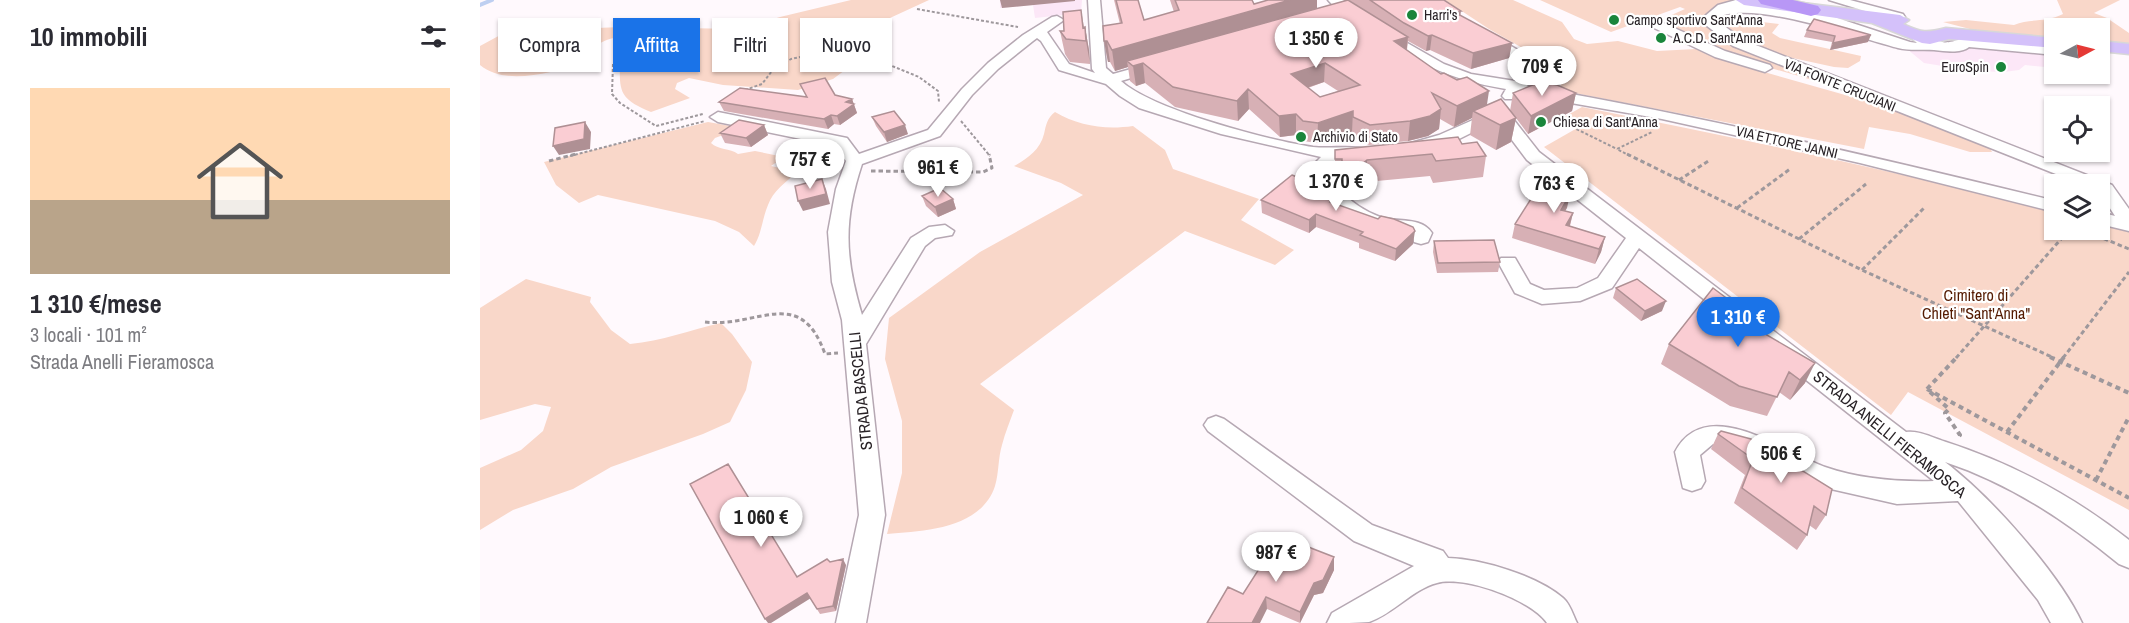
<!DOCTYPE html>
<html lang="it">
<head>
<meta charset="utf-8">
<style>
  :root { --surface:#fff; --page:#f7f7f7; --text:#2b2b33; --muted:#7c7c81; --line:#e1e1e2; --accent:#1a73e8 }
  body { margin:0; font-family:"Archivo Narrow",sans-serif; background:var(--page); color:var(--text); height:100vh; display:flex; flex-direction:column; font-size:22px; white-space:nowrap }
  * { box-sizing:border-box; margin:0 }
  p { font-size:20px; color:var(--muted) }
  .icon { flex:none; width:33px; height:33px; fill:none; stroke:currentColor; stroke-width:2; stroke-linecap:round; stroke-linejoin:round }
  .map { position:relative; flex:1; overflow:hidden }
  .side { display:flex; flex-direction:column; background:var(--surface); width:480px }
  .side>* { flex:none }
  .top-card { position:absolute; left:18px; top:18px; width:570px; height:54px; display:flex; gap:12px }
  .needle { width:39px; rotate:83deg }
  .buttons { position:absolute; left:1564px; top:18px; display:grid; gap:12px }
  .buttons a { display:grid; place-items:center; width:66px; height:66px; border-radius:0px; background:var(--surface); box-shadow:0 2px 4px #0004; font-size:30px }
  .price { position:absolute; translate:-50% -51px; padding:0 14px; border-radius:21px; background:#fff; color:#222; font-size:20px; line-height:39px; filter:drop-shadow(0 2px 3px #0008) }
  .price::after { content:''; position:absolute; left:50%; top:36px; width:18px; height:14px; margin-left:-9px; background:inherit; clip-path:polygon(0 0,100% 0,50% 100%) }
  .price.current { background:var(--accent); color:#fff }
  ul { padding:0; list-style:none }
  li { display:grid; align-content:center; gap:12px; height:318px; padding:0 30px }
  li+li { border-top:2px solid var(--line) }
  li span { display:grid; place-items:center; height:186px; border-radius:0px; color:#555 }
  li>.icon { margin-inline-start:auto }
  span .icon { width:108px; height:108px; fill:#fffc; stroke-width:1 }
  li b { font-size:26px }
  h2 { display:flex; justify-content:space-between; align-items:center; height:72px; padding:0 30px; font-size:26px }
  .chip { padding:0 21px; border-radius:0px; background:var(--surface); box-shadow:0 2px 4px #0004; font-size:21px; line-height:54px }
  .chip.current { background:var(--accent); color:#fff }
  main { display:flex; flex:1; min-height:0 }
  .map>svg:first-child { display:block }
  .built { fill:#fce7f7 }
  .green { fill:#f9d7c9 }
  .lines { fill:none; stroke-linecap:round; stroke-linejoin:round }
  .stream { stroke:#becff1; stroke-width:4 }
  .minor-casing { stroke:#b6a8b3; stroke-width:3 }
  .major-casing { stroke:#d8d7d8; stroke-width:3 }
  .highway-casing { stroke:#d8d7d8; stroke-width:2 }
  .path-far2 { stroke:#9e989c; stroke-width:2; stroke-dasharray:3 2; stroke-linecap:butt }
  .path-far1 { stroke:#9e989c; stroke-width:3; stroke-dasharray:4.5 3; stroke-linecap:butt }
  .path { stroke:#9e989c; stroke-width:4; stroke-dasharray:5 4; stroke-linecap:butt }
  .minor { fill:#fff; fill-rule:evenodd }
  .major { fill:#d4c1fa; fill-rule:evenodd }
  .highway { fill:#b897f6; fill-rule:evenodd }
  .wall { fill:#d7b0b5; fill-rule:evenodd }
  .shaded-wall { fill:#af9094 }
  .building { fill:#facdd3; stroke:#af9094; stroke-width:1.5; fill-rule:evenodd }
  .poi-dot { fill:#1a853b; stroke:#fff; stroke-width:2 }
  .labels { text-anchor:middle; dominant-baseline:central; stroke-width:4.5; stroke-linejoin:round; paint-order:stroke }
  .far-poi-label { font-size:14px; fill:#282226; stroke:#fff; text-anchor:start }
  .far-street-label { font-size:14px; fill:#282226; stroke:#fff }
  .park-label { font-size:16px; fill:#541a00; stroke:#fff }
  .street-label { font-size:16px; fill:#282226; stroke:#fff }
</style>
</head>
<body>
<main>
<section class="side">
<h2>10 immobili<svg class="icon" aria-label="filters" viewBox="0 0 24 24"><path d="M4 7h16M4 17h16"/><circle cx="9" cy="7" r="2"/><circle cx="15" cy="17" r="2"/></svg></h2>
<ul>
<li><span style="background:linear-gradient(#ffd9b3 60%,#b9a48a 0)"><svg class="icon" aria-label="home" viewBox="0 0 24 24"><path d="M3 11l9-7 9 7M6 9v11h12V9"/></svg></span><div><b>1 310 €/mese</b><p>3 locali · 101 m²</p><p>Strada Anelli Fieramosca</p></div></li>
</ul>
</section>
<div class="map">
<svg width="1649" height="623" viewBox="0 0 1649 623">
  <rect width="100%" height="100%" fill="#fff9fd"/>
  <path class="built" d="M520,0H602L601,13L555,18L553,5L520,8Z
    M1474,36L1575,46V68L1545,65L1539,70L1524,72L1493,71L1444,63L1427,49Z"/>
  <path class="green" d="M371,0H449L360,41L404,57L392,56L376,62L353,79L318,90L243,85L209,78L197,83L195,89L210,98L171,112C140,99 139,93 140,61L157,57L166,41C142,31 111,39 102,65C72,71 26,87 0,65V46L24,33L38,31L142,27L260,29L300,17Z
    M965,0H1033L1082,22L1094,39L1107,44L1138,41L1177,51L1216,49L1256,64L1404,106L1510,148L1512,152H1490L1430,134L1389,127L1384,149L1079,90L1083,78L1062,73L1046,50L1009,29Z
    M1060,0H1251L1267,3L1230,19L1256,45L1277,56L1346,84L1270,62L1199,32L1187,17L1205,9L1200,7L1131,32Z
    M1577,0H1640L1614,13L1627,18L1649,33V46L1620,43V28H1575V40L1509,34L1463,22L1486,20L1534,25C1550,18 1566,23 1583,14Z
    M1239,11H1259L1265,20L1299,24L1292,33L1300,38L1381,56L1380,61L1368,68L1354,67L1299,55L1255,38L1236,24Z
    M1102,107C1260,139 1419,171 1575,213V230H1620V225L1649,232V510L1428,392L1411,415L1064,147L1099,127L1084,117Z
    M575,112C599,126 625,130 653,126L685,150L693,169L779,199L761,220L814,250L795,265L705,231L500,384L534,410C530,421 525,433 522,445C518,458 519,473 515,486C501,529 444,531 407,534L422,473V421L405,359L409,318L500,252L603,195L581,183L534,166C547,159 560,150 564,134C566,125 567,118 575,112Z
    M228,122L262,128L235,138L231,143C238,150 250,148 258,154L275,151L304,157L291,166L317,172C306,182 293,191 288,205C282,219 282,233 274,246L259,232L235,221L118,195L99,203L76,185L64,162Z
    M46,279L111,297L110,302L131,330L150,344C182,341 210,330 241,323L252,334L272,362L266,390L250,422L223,434L131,467L93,489L33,510L0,530V468L41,450L63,431L71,407L55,404L0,420V308Z"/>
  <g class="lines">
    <path class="stream" d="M0,5L12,0"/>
    <defs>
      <path id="minor" d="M608,0H620L626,68L633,74L676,62L683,66L681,69L641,81C673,110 788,140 833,147C851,149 870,145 888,149L890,153L888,157L861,158L847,169C847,178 853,183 858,189C870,201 884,211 900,217C917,223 941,216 952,233L948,242L941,244L934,242L933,235C924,230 915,232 905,230C880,226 859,212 842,193C836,186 829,179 829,169L841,157L741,134L659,108L640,96L626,84L579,70L561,41L557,38L553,41L518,69L492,95L460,136L382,164C363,221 365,258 382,315L431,238L449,227L465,225L474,231L472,235L455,238L445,246L386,344L405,515L386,623H356L379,515L362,320L352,282L348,232L356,189L366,161L355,146L238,122L230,117L238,112L367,138L379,154L448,130L482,89L508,63L543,35L572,17L577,16L584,20L567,32L589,64L615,73L612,69Z
        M848,0H863L922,40L964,64L991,74L1035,81L1043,72L1039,62L1002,39L1000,36L1007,32L1050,57L1058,72L1047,86C1225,117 1400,158 1575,201V212L1380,163L1182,119L1040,94L1035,99H1025L1022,96L1026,89C965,79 936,62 885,27C873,19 857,11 848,0Z
        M1256,0L1296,4L1345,14L1430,42L1437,43L1433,39L1440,35C1467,42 1458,46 1485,38L1575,47V55L1489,47C1480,54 1465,51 1454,50C1442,49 1430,51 1418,48C1379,38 1273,0 1239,17V22L1263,40L1632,185L1649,209V231L1620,224V212L1635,216L1620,193V184H1601L1253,46L1227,26L1225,16L1238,5Z
        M1349,0H1370L1423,14L1425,17L1418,21Z
        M1179,21L1245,51L1290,65L1292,68L1285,72L1235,57L1174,28L1172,25Z
        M1017,104L1023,106L1059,152L1426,432C1438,430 1454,438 1466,442C1534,464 1593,496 1649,540V568L1639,564C1586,521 1531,484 1465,462C1509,495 1579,573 1602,623H1571L1558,600L1478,501L1417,504L1342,487L1257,449L1233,444L1220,455L1225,481L1221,488L1212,491L1203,488L1195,452C1226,393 1304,452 1345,467C1380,479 1418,482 1454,481L1159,248L1132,288L1100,301L1062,304L1035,293L1018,262L1021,258H1035L1050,284L1064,290L1097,288L1118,278L1146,238L1047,160L1017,120L971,143L937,152L929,147L931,143L959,135L1011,112V106Z
        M736,416L744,419L892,525L963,551L968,558C1002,559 1058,576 1083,598C1090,604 1093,615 1097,623H1067C1052,600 984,575 957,583C933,589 913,614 889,622C878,623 860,623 847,623L852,613L934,566L874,541L728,431L724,425L728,419Z"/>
      <path id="major" d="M1256,0H1298L1420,15L1429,20L1423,24C1443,33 1446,33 1466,28L1575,38V48L1469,39L1450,44L1442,43L1392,23L1264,5Z
        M1620,41L1649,44V54L1620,51Z"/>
      <path id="highway" d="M1278,0H1313L1338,6L1341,10L1338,14L1331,16L1281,4Z"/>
    </defs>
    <use href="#minor" class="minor-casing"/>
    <use href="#major" class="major-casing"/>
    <use href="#highway" class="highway-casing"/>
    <path class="path-far2" d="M437,9L538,27
      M133,64L132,94L140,103L176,126L223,114
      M265,90L282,84L292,71L311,59L325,56L395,59L439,77L458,91L459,102
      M1074,118L1137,149
      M481,121L510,156
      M90,156L225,121
      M1150,156L1137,149L1172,132"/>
    <path class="path-far1" d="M1147,154L1382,270L1574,358
      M69,161L96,154
      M391,171L503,172L512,168L509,154
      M1199,180L1230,160
      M1257,208L1310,169
      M1603,230L1649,249
      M1319,239L1386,184
      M1382,270L1445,207
      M225,322C278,328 320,284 345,354L358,353
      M1476,358L1589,230
      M1583,358L1649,272"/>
    <path class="path" d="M1570,357L1649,393
      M1447,389L1649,498
      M1447,389L1477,357
      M1450,392L1469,409L1465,413L1480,435L1477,438
      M1527,432L1584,357
      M1616,480L1649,417"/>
    <use href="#minor" class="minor"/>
    <use href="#major" class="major"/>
    <use href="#highway" class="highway"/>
  </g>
  <path class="wall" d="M634,0H658L664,20L694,12L690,0H772L774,4L788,0H837V9L876,5L869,0H964L981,16L1032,43L1029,58L991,69L950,50L946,51L928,41L927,50L961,74L1007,105L1030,111L1033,93H1096L1092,111L1048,134L1036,118L1031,142L1016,150L990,135L992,118L974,127L960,119L959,129L948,136L928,141L889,145L872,137V132L837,143L823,141L816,135L800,137L769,109L758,121L695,107L665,83L656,86L650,81L648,67L635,71L630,62H628L624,41L640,24ZM844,82L858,91L840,97L828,88Z
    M601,10L604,27H605L609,50L610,64L590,62L585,54L580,31H584Z
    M1327,30L1388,42L1350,50L1352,42L1324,37Z
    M320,84L355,95L372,99L377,113L360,125L354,124L348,129L244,111L239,102L326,96Z
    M392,117L428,134L407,142L396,126Z
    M284,125L288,135L271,147L245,143L240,133Z
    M982,144L1006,156L1003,177L953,183L950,176L886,182L869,196L861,189L862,181H855V150Z
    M1082,192L1090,194L1085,211L1093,213L1090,226L1125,237L1121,252L1115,264L1032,238L1035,224Z
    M442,196L473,199L476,209L458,217L446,206Z
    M855,197V204L933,244L915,261L879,248V243L836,227L829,233L782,213L781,200Z
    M954,241L1020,262L1018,272L957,273L953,252Z
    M1136,288L1182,311L1161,321L1133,298Z
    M1262,320L1325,383L1310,400L1299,392L1287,416L1250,406L1181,364L1189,344Z
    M1241,431L1346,515L1336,530L1329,525L1327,535L1317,550L1254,503L1265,475L1231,449L1238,434Z
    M854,557V570L843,593L834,595L820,623L787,609L763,594Z
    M350,562L366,565L356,611L340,614L317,577Z"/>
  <path class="shaded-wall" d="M520,0H595V1L522,8Z
    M810,0H837V12L647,61L648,67L635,71L632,50Z
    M981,11L979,25L974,12Z
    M605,27L609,50L610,64L606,41Z
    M952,35L950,50L946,51L948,36Z
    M1391,35L1388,42L1350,50L1353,43Z
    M928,37L926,56L914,41Z
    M624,41H627L630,62H628Z
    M1032,43L1029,58L991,69L993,53Z
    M663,63L665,83L656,86L653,66Z
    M845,63L844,82L811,93V74Z
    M768,89L769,109L758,121L757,101Z
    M1009,91L1006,111H993L992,118L974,127L977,106Z
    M1096,93L1092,111L1048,134L1051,116Z
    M372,99L377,113L360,125L357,116L366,102Z
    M961,109L959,129L948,136L928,141L930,121Z
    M873,111L872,132L837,143L838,123Z
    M816,114V135L800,137L799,116Z
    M351,115L354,124L348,129L344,119Z
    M1036,118L1031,142L1016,150L1020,125Z
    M105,122L111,132L110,149L79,155L73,146Z
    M284,125L288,135L271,147L266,138Z
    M425,125L428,134L407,142L404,132Z
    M887,160L886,182L869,196L870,175Z
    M1086,177L1083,191L1078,190Z
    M342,179L346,189L350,204L323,211L318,201Z
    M1090,194L1087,208L1077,225L1081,210Z
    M855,197V209L850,202Z
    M473,199L476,209L458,217L455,207Z
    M1093,213L1089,228L1083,240L1086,225Z
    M836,214V227L829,233V220Z
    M935,231L933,244L915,261L916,249Z
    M1125,237L1121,252L1115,264L1119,249Z
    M1186,301L1182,311L1161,321L1165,311Z
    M1335,363L1325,383L1310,400L1320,380Z
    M854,557V570L843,593L834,595L820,623V612L834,583Z
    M363,559L366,565L356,611L353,606Z
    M327,593L331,598L291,623H288L285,619Z
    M786,597L787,609L780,623H772Z"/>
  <path class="building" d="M636,0H658L664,20L699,10L695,0H772L774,4L788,0H810L632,50L627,41H624L623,26L642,23Z
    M868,0L928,37L914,41L961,74L964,73L977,80L987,77L1009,91L977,106L952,93L961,109L950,116L930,121L890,125L873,117V111L838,123L823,121L816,114L799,116L768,89L757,101L693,87L663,63L653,66L647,61ZM845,63L880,85L840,97L811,74Z
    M890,0H964L981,11L974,12L1032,43L993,53L952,35L948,36L924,23Z
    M601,10L603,28L605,27L606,41L586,39L580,31H584L583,12Z
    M1334,19L1391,35L1353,43L1355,36L1327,30Z
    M345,78L355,95L372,99L366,102L374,104L357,116L351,115L344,119L239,102L260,88L327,97L320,84Z
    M1060,82L1077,85L1096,93L1051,116L1033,93Z
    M1021,99L1036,118L1020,125L993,111Z
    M414,111L425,125L404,132L392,117Z
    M259,120L284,125L266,138L240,133Z
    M105,122L104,139L73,146L75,128Z
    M978,137L982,144L997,142L1006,156L956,161L952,154L887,160L870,175L862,167V159H855V150Z
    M1068,172L1086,177L1078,190L1090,194L1081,210L1093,213L1086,225L1125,237L1119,249L1035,224Z
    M812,175L844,188L855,197L850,202L898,219L901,216L914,219L933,227L935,231L916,249L880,235L883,232L836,214L829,220L781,200Z
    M342,179L346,194L318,201L315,186Z
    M460,188L473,199L455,207L442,196Z
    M1014,240L1020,262L958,263L954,241Z
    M1157,279L1186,301L1165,311L1136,288Z
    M1233,288L1265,312L1261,320L1335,363L1320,380L1309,372L1297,397L1259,386L1189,344Z
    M1241,431L1271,439L1352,489L1346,515L1334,506L1327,535L1262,488L1273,459L1238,434Z
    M248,464L317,577L347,559L350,562L363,559L353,606L337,609L327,593L285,619L210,484Z
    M800,536L854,557L843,580L834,583L820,612L786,597L772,623H727L748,587L763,594Z"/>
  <g class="poi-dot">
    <circle cx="932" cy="15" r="6"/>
    <circle cx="1134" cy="20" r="6"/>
    <circle cx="1181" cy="38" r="6"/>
    <circle cx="1521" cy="67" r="6"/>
    <circle cx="1061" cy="122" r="6"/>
    <circle cx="821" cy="137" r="6"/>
  </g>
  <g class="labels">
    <g class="far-poi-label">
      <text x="944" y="15">Harri's</text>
      <text x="1146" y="20">Campo sportivo Sant'Anna</text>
      <text x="1193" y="38">A.C.D. Sant'Anna</text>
      <text x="1509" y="67" text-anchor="end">EuroSpin</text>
      <text x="1073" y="122">Chiesa di Sant'Anna</text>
      <text x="833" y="137">Archivio di Stato</text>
    </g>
    <g class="far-street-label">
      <text transform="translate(1360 85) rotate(22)">VIA FONTE CRUCIANI</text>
      <text transform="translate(1307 142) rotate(13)">VIA ETTORE JANNI</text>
    </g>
    <g class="park-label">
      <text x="1496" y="295">Cimitero di<tspan x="1496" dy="18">Chieti "Sant'Anna"</tspan></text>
    </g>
    <g class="street-label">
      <text transform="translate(380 391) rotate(-96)">STRADA BASCELLI</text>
      <text transform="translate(1410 434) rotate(39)">STRADA ANELLI FIERAMOSCA</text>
    </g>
  </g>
</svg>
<div class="buttons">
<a><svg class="needle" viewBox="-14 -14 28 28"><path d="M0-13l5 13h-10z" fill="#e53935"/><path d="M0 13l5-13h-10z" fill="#7c7c81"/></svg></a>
<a><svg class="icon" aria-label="locate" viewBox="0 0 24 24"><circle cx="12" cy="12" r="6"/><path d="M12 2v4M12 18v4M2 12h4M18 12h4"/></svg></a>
<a><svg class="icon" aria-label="layers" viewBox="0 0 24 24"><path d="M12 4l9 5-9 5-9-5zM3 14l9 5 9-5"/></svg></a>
</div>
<b class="price" style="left:836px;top:69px">1 350 €</b>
<b class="price" style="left:1062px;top:97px">709 €</b>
<b class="price" style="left:330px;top:190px">757 €</b>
<b class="price" style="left:458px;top:198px">961 €</b>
<b class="price" style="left:856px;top:212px">1 370 €</b>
<b class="price" style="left:1074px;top:214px">763 €</b>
<b class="price current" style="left:1258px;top:348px">1 310 €</b>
<b class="price" style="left:1301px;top:484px">506 €</b>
<b class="price" style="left:281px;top:548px">1 060 €</b>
<b class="price" style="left:796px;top:583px">987 €</b>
<div class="top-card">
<a class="chip">Compra</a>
<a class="chip current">Affitta</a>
<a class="chip">Filtri</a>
<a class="chip">Nuovo</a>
</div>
</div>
</main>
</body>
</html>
